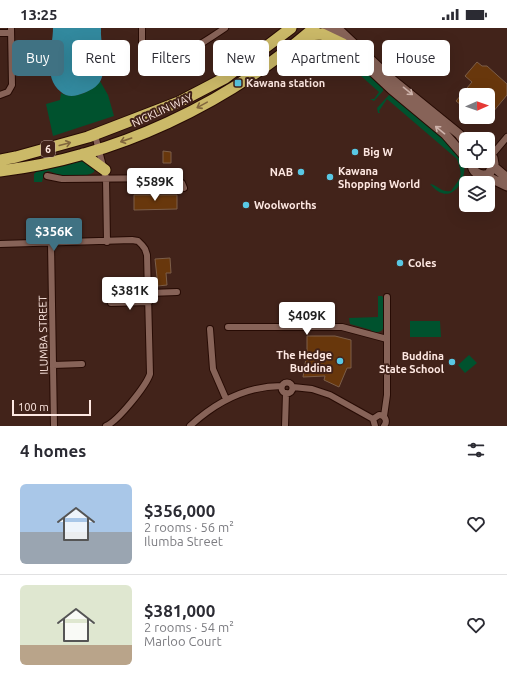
<!DOCTYPE html>
<html lang="en">
<head>
<meta charset="utf-8">
<style>
  :root { --surface:#fff; --page:#f7f7f7; --text:#2b2b33; --muted:#7c7c81; --line:#e1e1e2; --accent:#407283 }
  body { margin:0; font-family:Ubuntu,sans-serif; background:var(--page); color:var(--text); height:100vh; display:flex; flex-direction:column; font-size:15px; white-space:nowrap }
  * { box-sizing:border-box; margin:0 }
  p { font-size:13px; color:var(--muted) }
  .icon { flex:none; width:22px; height:22px; fill:none; stroke:currentColor; stroke-width:2; stroke-linecap:round; stroke-linejoin:round }
  .map { position:relative; height:398px; overflow:hidden }
  .drawer { display:flex; flex-direction:column; background:var(--surface); flex:1 }
  .drawer>* { flex:none }
  .top-card { position:absolute; left:12px; top:12px; width:483px; height:36px; display:flex; gap:8px }
  .needle { width:26px; rotate:88deg }
  .buttons { position:absolute; left:459px; top:60px; display:grid; gap:8px }
  .buttons a { display:grid; place-items:center; width:36px; height:36px; border-radius:6px; background:var(--surface); box-shadow:0 4px 16px #0002; font-size:20px }
  .scale { position:absolute; left:12px; bottom:10px; width:79px; box-sizing:border-box; padding-left:4px; border:2px solid #fee8e2; border-top:0; font-size:11px; line-height:14px; white-space:nowrap; color:#fee8e2; -webkit-text-stroke:3px #42231a; paint-order:stroke }
  .price { position:absolute; translate:-50% -34px; padding:0 9px; border-radius:4px; background:#fff; color:#222; font-size:13px; line-height:26px; filter:drop-shadow(0 1px 2px #0008) }
  .price::after { content:''; position:absolute; left:50%; top:24px; width:12px; height:9px; margin-left:-6px; background:inherit; clip-path:polygon(0 0,100% 0,50% 100%) }
  .price.current { background:var(--accent); color:#fff }
  ul { padding:0; list-style:none }
  li { display:flex; align-items:center; gap:12px; height:100px; padding:0 20px }
  li+li { border-top:1px solid var(--line) }
  li span { display:grid; place-items:center; flex:none; width:112px; height:80px; border-radius:6px; color:#555 }
  li>.icon { margin-inline-start:auto }
  span .icon { width:48px; height:48px; fill:#fffc; stroke-width:1 }
  li b { font-size:17px }
  h2 { display:flex; justify-content:space-between; align-items:center; height:48px; padding:0 20px; font-size:17px }
  .pill { padding:0 14px; border-radius:6px; background:var(--surface); box-shadow:0 4px 16px #0002; font-size:14px; line-height:36px }
  .pill.current { background:var(--accent); color:#fff }
  .status { display:flex; justify-content:space-between; align-items:center; height:28px; padding:0 20px; background:var(--surface); direction:ltr }
  .status svg { height:11px; fill:currentColor }
  .map>svg:first-child { display:block }
  .green { fill:#00522e }
  .water { fill:#32899e }
  .building { fill:#68370c; stroke:#7c5e49 }
  .lines { fill:none; stroke-linecap:round; stroke-linejoin:round }
  .street-casing { stroke:#270b04; stroke-width:8 }
  .secondary-casing { stroke:#270b04; stroke-width:11 }
  .highway-casing { stroke:#270b04; stroke-width:13 }
  .street { stroke:#876358; stroke-width:6 }
  .secondary { stroke:#876358; stroke-width:9 }
  .highway { stroke:#cbb968; stroke-width:11 }
  .oneway { stroke:#ceb3ab }
  .oneway2 { stroke:#80663d }
  .poi-dot { fill:#59c8e4; stroke:#42231a; stroke-width:1.5 }
  .labels { text-anchor:middle; dominant-baseline:central; stroke-width:4; stroke-linejoin:round; paint-order:stroke }
  .shield { fill:#42231a; stroke:#c6ada6; stroke-width:1 }
  .shield-label { font-size:10px; font-weight:bold; fill:#fee8e2 }
  .poi-label { font-size:11px; font-weight:bold; fill:#fee8e2; stroke:#42231a; text-anchor:start }
  .street-label { font-size:11px; fill:#fee8e2; stroke:#42231a }
</style>
</head>
<body>
<div class="status"><b>13:25</b><svg viewBox="0 0 49 12"><path d="M0 12V9h3v3zM5 12V6h3v6zM10 12V3h3v9zM15 12V0h3v12zM26 1h20v11H26zM47 4h2v5h-2z"/></svg></div>
<div class="map">
<svg width="507" height="398" viewBox="0 0 507 398">
  <rect width="100%" height="100%" fill="#42231a"/>
  <path class="green" d="M314,9L334,15L383,60V63L374,73L370,71H374L379,64L325,16L317,14L282,43L278,39Z
    M100,53L108,67L114,88L53,108L46,76L60,72L61,65C73,72 92,64 100,53Z
    M389,67L392,68C413,85 446,107 461,129C471,143 457,171 442,165C437,164 433,159 430,156C438,157 441,165 451,163C462,148 463,149 457,131L387,71L379,83L380,85H378L377,80Z
    M77,132H85L95,141L94,144C87,149 69,151 61,148C56,146 53,144 48,143L44,145L42,154H34V146L37,143Z
    M378,268H382L384,271C384,278 387,299 381,303C378,305 374,304 371,304V302L350,296L349,290L378,289Z
    M410,293H440L441,309H410Z
    M469,327L477,335L465,345L458,337Z"/>
  <path class="water" d="M53,0H101C100,16 107,33 102,49C100,57 92,62 84,65C77,68 67,70 61,64C42,49 53,20 53,0Z"/>
  <path class="building" d="M477,34L482,38H487L507,56V67L483,96L475,89H488V67H466V81L456,73L472,54L465,48Z
    M163,123L171,124V135H163Z
    M134,167H177V181L134,182Z
    M170,230L171,245H166L167,257L158,258L155,231Z
    M307,308H335L351,312V340H347L339,359L324,352L325,348L303,349L306,330H307Z"/>
  <g class="lines">
    <defs>
      <path id="street" d="M142,0V35L144,43C172,35 200,17 225,0
        M0,5H11
        M0,67L8,64L12,57L11,0
        M95,107L106,150L107,214
        M491,128L507,109
        M47,148L62,151L173,150L182,155L184,160
        M51,215L54,398
        M0,216L132,212L138,213L142,217L145,221L147,227L150,346C146,358 118,393 106,398
        M149,265L177,264
        M111,275L149,274
        M228,299H342L387,311
        M210,301L213,341L226,371
        M53,337L82,336
        M281.5 360a5.5 5.5 0 1 1 11 0a5.5 5.5 0 1 1-11 0Z
        M293,359L312,361L330,367L373,391
        M384,388L387,367V269
        M190,398C216,374 245,358 282,358
        M285,398L286,365
        M375,398L373,391L379,387C385,387 388,393 384,398"/>
      <path id="secondary" d="M326,0L391,61L445,106L466,130
        M337,0L390,50L459,106L466,116
        M472,133C471,144 479,149 489,146L494,136L493,130L488,126
        M494,139L507,150
        M484,147L507,158"/>
      <path id="highway" d="M306,7L322,6L343,16
        M83,126L105,142
        M0,132L16,129L88,109L179,74L225,50L291,0
        M0,143C116,129 227,76 314,0"/>
    </defs>
    <use href="#street" class="street-casing"/>
    <use href="#secondary" class="secondary-casing"/>
    <use href="#highway" class="highway-casing"/>
    <use href="#street" class="street"/>
    <use href="#secondary" class="secondary"/>
    <use href="#highway" class="highway"/>
  </g>
  <defs><path id="oneway-shaft" d="M-6 0H5M1.5-3L5.5 0L1.5 3" fill="none" stroke-width="1.6" stroke-linecap="round" stroke-linejoin="round"/></defs>
  <g class="oneway">
    <use href="#oneway-shaft" transform="translate(408 63) rotate(39)"/>
    <use href="#oneway-shaft" transform="translate(440 102) rotate(-141)"/>
  </g>
  <g class="oneway2">
    <use href="#oneway-shaft" transform="translate(202 77) rotate(151)"/>
    <use href="#oneway-shaft" transform="translate(126 112) rotate(161)"/>
    <use href="#oneway-shaft" transform="translate(65 116) rotate(-15)"/>
  </g>
  <g class="poi-dot">
    <rect x="234" y="51" width="8" height="8" rx="2"/>
    <circle cx="355" cy="124" r="4"/>
    <circle cx="301" cy="144" r="4"/>
    <circle cx="330" cy="149" r="4"/>
    <circle cx="246" cy="177" r="4"/>
    <circle cx="400" cy="235" r="4"/>
    <circle cx="340" cy="333" r="4"/>
    <circle cx="452" cy="334" r="4"/>
  </g>
  <g class="labels">
    <rect class="shield" x="41" y="113" width="14" height="16" rx="3"/>
    <g class="shield-label">
      <text x="48" y="121">6</text>
    </g>
    <g class="poi-label">
      <text x="246" y="55">Kawana station</text>
      <text x="363" y="124">Big W</text>
      <text x="338" y="143">Kawana<tspan x="338" dy="13">Shopping World</tspan></text>
      <text x="293" y="144" text-anchor="end">NAB</text>
      <text x="254" y="177">Woolworths</text>
      <text x="408" y="235">Coles</text>
      <text x="332" y="327" text-anchor="end">The Hedge<tspan x="332" dy="13">Buddina</tspan></text>
      <text x="444" y="328" text-anchor="end">Buddina<tspan x="444" dy="13">State School</tspan></text>
    </g>
    <g class="street-label">
      <text transform="translate(162 82) rotate(-25)">NICKLIN WAY</text>
      <text transform="translate(43 307) rotate(-91)">ILUMBA STREET</text>
    </g>
  </g>
</svg>
<div class="buttons">
<a><svg class="needle" viewBox="-14 -14 28 28"><path d="M0-13l5 13h-10z" fill="#e53935"/><path d="M0 13l5-13h-10z" fill="#7c7c81"/></svg></a>
<a><svg class="icon" aria-label="locate" viewBox="0 0 24 24"><circle cx="12" cy="12" r="6"/><path d="M12 2v4M12 18v4M2 12h4M18 12h4"/></svg></a>
<a><svg class="icon" aria-label="layers" viewBox="0 0 24 24"><path d="M12 4l9 5-9 5-9-5zM3 14l9 5 9-5"/></svg></a>
</div>
<div class="scale">100 m</div>
<b class="price" style="left:155px;top:174px">$589K</b>
<b class="price current" style="left:54px;top:224px">$356K</b>
<b class="price" style="left:130px;top:283px">$381K</b>
<b class="price" style="left:307px;top:308px">$409K</b>
<div class="top-card">
<a class="pill current">Buy</a>
<a class="pill">Rent</a>
<a class="pill">Filters</a>
<a class="pill">New</a>
<a class="pill">Apartment</a>
<a class="pill">House</a>
</div>
</div>
<section class="drawer">
<h2>4 homes<svg class="icon" aria-label="filters" viewBox="0 0 24 24"><path d="M4 7h16M4 17h16"/><circle cx="9" cy="7" r="2"/><circle cx="15" cy="17" r="2"/></svg></h2>
<ul>
<li><span style="background:linear-gradient(#a9c7e8 60%,#9aa5b1 0)"><svg class="icon" aria-label="home" viewBox="0 0 24 24"><path d="M3 11l9-7 9 7M6 9v11h12V9"/></svg></span><div><b>$356,000</b><p>2 rooms · 56 m²</p><p>Ilumba Street</p></div><svg class="icon" aria-label="heart" viewBox="0 0 24 24"><path d="M12 20l-8-8c-3-5 5-10 8-4 3-6 11-1 8 4z"/></svg></li>
<li><span style="background:linear-gradient(#dfe7d0 75%,#b9a48a 0)"><svg class="icon" aria-label="home" viewBox="0 0 24 24"><path d="M3 11l9-7 9 7M6 9v11h12V9"/></svg></span><div><b>$381,000</b><p>2 rooms · 54 m²</p><p>Marloo Court</p></div><svg class="icon" aria-label="heart" viewBox="0 0 24 24"><path d="M12 20l-8-8c-3-5 5-10 8-4 3-6 11-1 8 4z"/></svg></li>
</ul>
</section>
</body>
</html>
